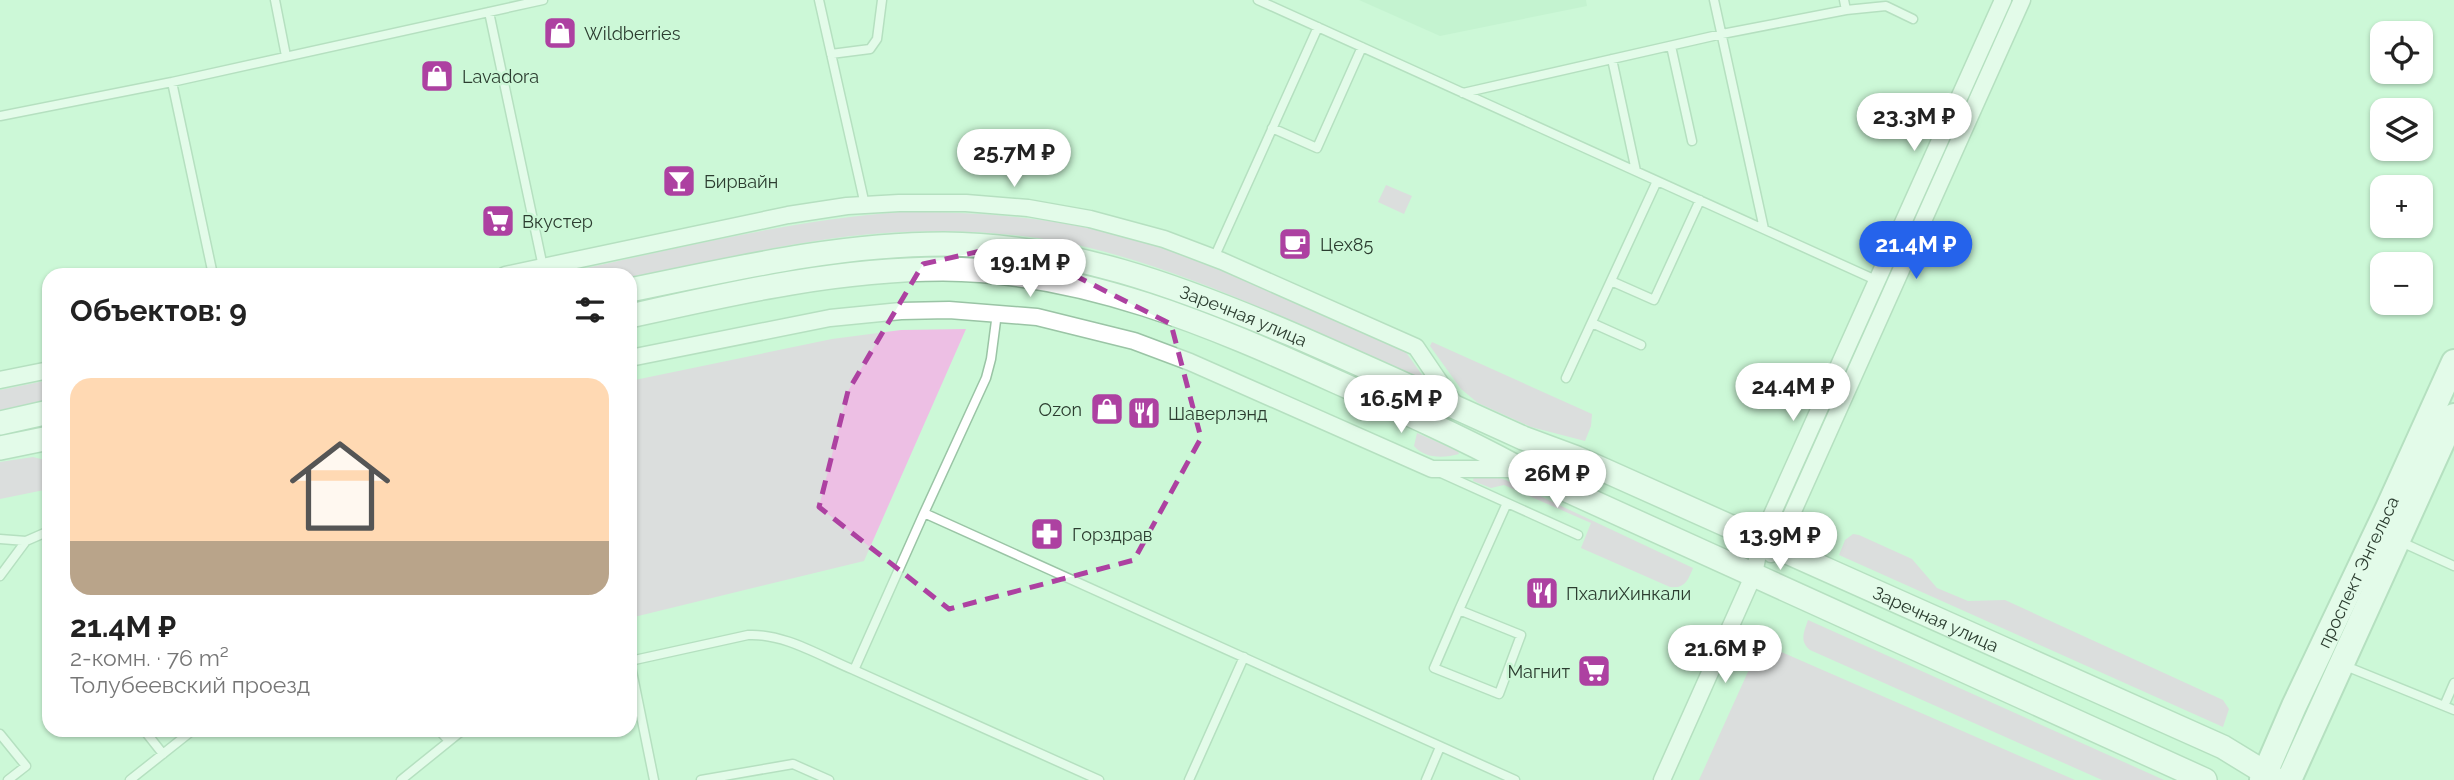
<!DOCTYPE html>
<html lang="ru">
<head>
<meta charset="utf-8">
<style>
  :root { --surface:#fff; --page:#f2f2f2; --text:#222; --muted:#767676; --accent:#2563eb }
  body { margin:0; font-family:Raleway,sans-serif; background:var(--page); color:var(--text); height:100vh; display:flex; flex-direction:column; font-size:26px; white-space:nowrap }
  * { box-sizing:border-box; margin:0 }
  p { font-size:23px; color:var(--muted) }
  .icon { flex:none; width:38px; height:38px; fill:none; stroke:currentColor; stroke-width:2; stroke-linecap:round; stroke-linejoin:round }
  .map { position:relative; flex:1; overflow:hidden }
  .side { position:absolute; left:42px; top:268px; width:595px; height:469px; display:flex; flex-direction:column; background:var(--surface); border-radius:21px; box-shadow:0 2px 5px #0004 }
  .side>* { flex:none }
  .fabs { position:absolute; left:2370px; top:21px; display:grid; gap:14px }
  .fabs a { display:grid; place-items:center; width:63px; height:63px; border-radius:14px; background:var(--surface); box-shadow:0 2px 5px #0004; font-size:35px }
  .price { position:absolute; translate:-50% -60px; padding:0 16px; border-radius:24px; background:#fff; color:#222; font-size:23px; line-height:46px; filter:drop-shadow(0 2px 4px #0008) }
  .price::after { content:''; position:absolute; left:50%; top:42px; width:21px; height:16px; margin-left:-10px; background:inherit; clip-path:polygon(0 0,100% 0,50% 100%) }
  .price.current { background:var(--accent); color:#fff }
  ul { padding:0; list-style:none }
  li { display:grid; align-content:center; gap:14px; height:371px; padding:0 28px }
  li span { display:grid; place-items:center; height:217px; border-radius:21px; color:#555 }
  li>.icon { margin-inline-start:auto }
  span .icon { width:126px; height:126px; fill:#fffc; stroke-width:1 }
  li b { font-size:30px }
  h2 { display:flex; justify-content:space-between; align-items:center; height:84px; padding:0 28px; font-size:30px }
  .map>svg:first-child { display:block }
  .built { fill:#bbedc8 }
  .green { fill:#edbfe4 }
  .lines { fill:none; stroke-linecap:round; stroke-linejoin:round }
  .lane-casing { stroke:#9ac4a5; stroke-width:11 }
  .street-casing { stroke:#9ac4a5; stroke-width:19 }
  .secondary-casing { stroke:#9ac4a5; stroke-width:26 }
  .primary-casing { stroke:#9ac4a5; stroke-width:28 }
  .lane { stroke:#fff; stroke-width:8 }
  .street { stroke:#fff; stroke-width:16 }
  .secondary { stroke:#fff; stroke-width:23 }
  .primary { stroke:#fff; stroke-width:24 }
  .marked { fill:none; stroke:#ad41a1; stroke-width:5; stroke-dasharray:14 9; stroke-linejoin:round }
  .labels { text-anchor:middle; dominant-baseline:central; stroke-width:5; stroke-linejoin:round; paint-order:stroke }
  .poi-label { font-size:18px; fill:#2c3d30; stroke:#ccf8d7; text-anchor:start }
  .street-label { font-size:18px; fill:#2c3d30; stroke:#ccf8d7 }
</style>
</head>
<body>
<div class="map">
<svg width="2454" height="780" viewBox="0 0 2454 780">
  <rect width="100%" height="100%" fill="#ccf8d7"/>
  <path class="built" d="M1359,0H1586L1587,6L1440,36Z"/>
  <path class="green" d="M1386,185L1412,196L1404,214L1378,202Z
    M900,212C986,211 1070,219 1153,244C1236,268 1315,310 1394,346L1405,351L1425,379L1422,381C1317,334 1214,281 1102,251C1038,234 968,229 902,232C810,236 720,260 630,278V275H553C668,251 783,221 900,212Z
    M966,329L864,561L630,618V381L832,339L901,330Z
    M1432,342L1592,414L1591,426L1585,441L1531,427L1478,403L1461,389L1430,346Z
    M49,380V400L0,411V390Z
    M1417,433L1458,451L1459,454C1444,458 1425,459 1414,446Z
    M33,457L49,461V489L0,499V462Z
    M1474,476H1492L1506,480L1693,568C1688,580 1685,589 1670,587L1581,548L1591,523L1504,485L1491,488L1473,481Z
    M1853,534L1859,535L1912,559L1937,588L1968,601L2005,600L2223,700L2229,709L2223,727L1839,555L1845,540Z
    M1808,620L2164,780H2102L1810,650C1799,641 1804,632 1808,620Z
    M1761,643L1772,648L2075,780H1699Z"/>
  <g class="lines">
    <defs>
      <path id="lane" d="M275,0L286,56
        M819,0L865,205
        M1258,0L1878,281
        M1714,0L1764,229
        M1846,10L1886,6L1913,19
        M489,12L543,267
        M1671,46L1692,141
        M831,54L870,49L877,39L882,0
        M1612,59L1636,171
        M172,82L213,275
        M1463,93L1722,34L1846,10L1844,0
        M0,116L172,82L543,0
        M1272,128L1317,148L1362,47
        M1214,258L1318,27
        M1611,281L1654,300L1700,200
        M997,313L991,359L986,378L924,513L1515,780
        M1592,323L1641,345
        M1566,378L1657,181
        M1441,473L1578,535
        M0,539L26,541
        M2399,541L2454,566
        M0,576L26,541L49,531
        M1459,610L1434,668L1499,694L1521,635L1459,610L1507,503
        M630,661L748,635C784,633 820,656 854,670L924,513
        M630,661L654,780
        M2343,665L2454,710
        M854,670L1099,780
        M2444,706L2454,683
        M144,730L163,754
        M439,730L449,741
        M0,734L26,766L8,780
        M130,780L193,730
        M401,780L463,730
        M701,780L793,764L829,780
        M1189,780L1244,657
        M1426,780L1440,747"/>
      <path id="street" d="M505,275L788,215L847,206L899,203H966L1028,208L1090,219L1164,239L1222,261L1416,347L1456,406
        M630,358L830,318L901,311L949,310L1037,317L1134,341L1190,362L1432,469H1514
        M0,380L49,370
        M1771,554L1777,547L2022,0
        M1662,780L1754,574L1761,539L2003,0"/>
      <g id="secondary">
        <path id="s1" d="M630,290C733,269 838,244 944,244C1069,245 1178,286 1291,334C1369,368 1446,403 1523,438L1577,458L2223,747L2277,780"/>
        <path d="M630,316C733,293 837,269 943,269C1084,270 1211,325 1337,382C1398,409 1459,436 1518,468L2205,780"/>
        <path d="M0,423L49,412"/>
        <path d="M0,448L49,438"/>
      </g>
      <g id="primary">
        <path id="s2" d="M2262,780L2294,706L2388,508L2454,362"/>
        <path d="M2289,780L2454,416"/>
      </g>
    </defs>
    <use href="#lane" class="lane-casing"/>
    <use href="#street" class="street-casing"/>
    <use href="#secondary" class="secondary-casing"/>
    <use href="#primary" class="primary-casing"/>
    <use href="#lane" class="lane"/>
    <use href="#street" class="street"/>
    <use href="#secondary" class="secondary"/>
    <use href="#primary" class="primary"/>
  </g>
  <path d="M0 0H2454V780H0ZM1012,244L1171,324L1201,438L1134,560L949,609L819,507L848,391L923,264Z" fill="#ccf8d7" fill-opacity=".55" fill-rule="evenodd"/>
  <path class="marked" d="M1012,244L1171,324L1201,438L1134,560L949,609L819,507L848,391L923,264Z"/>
  <defs>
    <symbol id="shop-square" viewBox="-11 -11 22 22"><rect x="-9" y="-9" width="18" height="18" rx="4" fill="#ad41a1" stroke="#ccf8d7"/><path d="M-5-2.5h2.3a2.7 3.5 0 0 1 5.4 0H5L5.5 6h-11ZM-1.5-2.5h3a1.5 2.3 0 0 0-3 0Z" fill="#fff"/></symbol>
    <symbol id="bar-square" viewBox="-11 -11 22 22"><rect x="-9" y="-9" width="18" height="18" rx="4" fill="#ad41a1" stroke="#ccf8d7"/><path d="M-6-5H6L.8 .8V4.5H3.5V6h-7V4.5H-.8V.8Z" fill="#fff"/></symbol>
    <symbol id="supermarket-square" viewBox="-11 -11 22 22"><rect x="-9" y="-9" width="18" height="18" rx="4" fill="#ad41a1" stroke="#ccf8d7"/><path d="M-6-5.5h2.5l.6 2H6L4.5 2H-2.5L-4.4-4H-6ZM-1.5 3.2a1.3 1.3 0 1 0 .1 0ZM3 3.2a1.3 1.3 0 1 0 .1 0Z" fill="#fff"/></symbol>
    <symbol id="cafe-square" viewBox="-11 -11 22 22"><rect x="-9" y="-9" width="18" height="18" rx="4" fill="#ad41a1" stroke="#ccf8d7"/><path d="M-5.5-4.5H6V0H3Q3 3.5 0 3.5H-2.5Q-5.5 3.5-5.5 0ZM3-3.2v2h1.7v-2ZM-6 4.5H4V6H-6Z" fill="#fff"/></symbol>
    <symbol id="restaurant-square" viewBox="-11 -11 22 22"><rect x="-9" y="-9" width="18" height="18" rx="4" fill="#ad41a1" stroke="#ccf8d7"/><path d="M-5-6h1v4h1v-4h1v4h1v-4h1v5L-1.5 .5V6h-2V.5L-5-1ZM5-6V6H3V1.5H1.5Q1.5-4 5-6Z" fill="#fff"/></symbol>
    <symbol id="pharmacy-square" viewBox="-11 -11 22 22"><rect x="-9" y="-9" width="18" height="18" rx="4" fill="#ad41a1" stroke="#ccf8d7"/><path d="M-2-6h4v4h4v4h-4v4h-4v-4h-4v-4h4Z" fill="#fff"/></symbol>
  </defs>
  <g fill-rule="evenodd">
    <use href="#shop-square" x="541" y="14" width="38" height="38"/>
    <use href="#shop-square" x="418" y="57" width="38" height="38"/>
    <use href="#bar-square" x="660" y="162" width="38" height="38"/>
    <use href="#supermarket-square" x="479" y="202" width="38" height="38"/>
    <use href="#cafe-square" x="1276" y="225" width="38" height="38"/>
    <use href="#shop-square" x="1088" y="390" width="38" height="38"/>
    <use href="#restaurant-square" x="1125" y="394" width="38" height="38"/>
    <use href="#pharmacy-square" x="1028" y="515" width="38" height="38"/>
    <use href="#restaurant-square" x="1523" y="574" width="38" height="38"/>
    <use href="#supermarket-square" x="1575" y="652" width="38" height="38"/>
  </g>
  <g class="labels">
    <g class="poi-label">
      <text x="584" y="33">Wildberries</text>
      <text x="462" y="76">Lavadora</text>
      <text x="704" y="181">Бирвайн</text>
      <text x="522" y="221">Вкустер</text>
      <text x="1320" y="244">Цех85</text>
      <text x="1082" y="409" text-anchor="end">Ozon</text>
      <text x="1168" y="413">Шаверлэнд</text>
      <text x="1072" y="534">Горздрав</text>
      <text x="1566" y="593">ПхалиХинкали</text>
      <text x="1570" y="671" text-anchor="end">Магнит</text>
    </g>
    <g class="street-label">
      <text stroke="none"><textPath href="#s1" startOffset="628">Заречная улица</textPath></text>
      <text stroke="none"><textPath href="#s2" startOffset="229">проспект Энгельса</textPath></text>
      <text stroke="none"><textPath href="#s1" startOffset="1384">Заречная улица</textPath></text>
    </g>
  </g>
</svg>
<div class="fabs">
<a><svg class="icon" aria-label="locate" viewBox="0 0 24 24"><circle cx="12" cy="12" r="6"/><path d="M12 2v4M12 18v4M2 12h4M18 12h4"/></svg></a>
<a><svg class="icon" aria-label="layers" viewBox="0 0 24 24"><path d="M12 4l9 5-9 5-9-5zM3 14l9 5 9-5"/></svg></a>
<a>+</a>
<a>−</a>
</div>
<b class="price" style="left:1914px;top:153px">23.3M ₽</b>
<b class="price" style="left:1014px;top:189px">25.7M ₽</b>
<b class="price current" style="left:1916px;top:281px">21.4M ₽</b>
<b class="price" style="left:1030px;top:299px">19.1M ₽</b>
<b class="price" style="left:1793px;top:423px">24.4M ₽</b>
<b class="price" style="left:1401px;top:435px">16.5M ₽</b>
<b class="price" style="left:1557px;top:510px">26M ₽</b>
<b class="price" style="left:1780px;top:572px">13.9M ₽</b>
<b class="price" style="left:1725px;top:685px">21.6M ₽</b>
<section class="side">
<h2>Объектов: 9<svg class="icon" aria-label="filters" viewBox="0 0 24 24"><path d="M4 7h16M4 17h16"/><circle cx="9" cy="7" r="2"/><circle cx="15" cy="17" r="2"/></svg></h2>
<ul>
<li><span style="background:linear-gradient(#ffd9b3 75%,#b9a48a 0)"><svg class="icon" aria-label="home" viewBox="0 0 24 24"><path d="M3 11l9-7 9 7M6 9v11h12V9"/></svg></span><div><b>21.4M ₽</b><p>2-комн. · 76 m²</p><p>Толубеевский проезд</p></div></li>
</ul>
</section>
</div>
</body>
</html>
